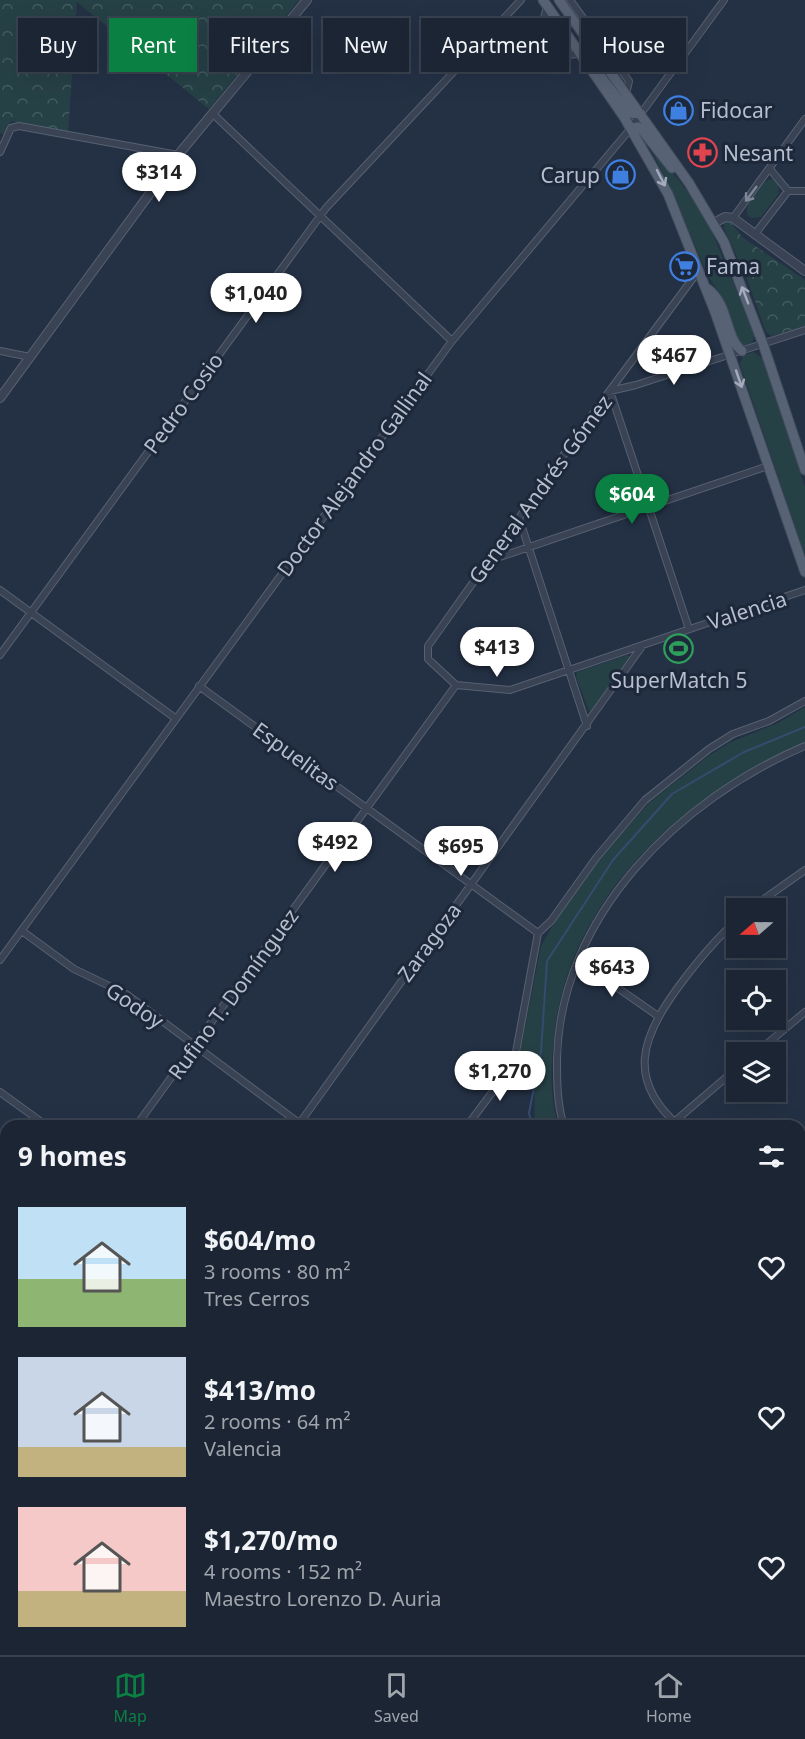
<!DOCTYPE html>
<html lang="en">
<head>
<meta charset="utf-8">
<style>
  :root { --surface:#1b2534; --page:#283140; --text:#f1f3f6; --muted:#a0a5ac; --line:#39424f; --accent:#0b8043 }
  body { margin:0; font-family:"Noto Sans",sans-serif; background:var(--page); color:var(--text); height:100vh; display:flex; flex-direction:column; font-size:22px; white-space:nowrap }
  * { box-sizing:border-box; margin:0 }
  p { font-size:20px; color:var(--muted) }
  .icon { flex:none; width:33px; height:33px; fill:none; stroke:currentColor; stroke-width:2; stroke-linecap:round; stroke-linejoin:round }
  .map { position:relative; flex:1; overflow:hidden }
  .side { position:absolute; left:0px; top:1120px; width:806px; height:536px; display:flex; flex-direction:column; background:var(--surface); border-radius:18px 18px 0 0; box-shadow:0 6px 24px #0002,0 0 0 2px var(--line) }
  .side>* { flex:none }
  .top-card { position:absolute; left:18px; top:18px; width:770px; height:54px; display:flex; gap:12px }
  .needle { width:39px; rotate:250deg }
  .tools { position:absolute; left:726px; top:898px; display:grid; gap:12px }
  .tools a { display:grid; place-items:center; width:60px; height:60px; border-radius:0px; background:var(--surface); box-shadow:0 6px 24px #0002,0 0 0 2px var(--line); font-size:30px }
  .price { position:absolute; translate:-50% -51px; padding:0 14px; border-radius:21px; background:#fff; color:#222; font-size:20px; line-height:39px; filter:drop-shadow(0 2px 3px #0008) }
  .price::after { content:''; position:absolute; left:50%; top:36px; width:18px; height:14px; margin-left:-9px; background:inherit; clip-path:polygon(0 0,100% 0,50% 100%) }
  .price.active { background:var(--accent); color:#fff }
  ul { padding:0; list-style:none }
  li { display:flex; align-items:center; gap:18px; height:150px; padding:0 18px }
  li span { display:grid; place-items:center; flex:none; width:168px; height:120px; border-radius:0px; color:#555 }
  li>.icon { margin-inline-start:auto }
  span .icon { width:72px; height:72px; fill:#fffc; stroke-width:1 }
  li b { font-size:26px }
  h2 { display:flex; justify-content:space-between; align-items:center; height:72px; padding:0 18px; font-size:26px }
  .tag { padding:0 21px; border-radius:0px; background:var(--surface); box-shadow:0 6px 24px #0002,0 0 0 2px var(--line); font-size:21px; line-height:54px }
  .tag.active { background:var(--accent); color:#fff }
  .tabs { display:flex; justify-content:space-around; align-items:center; height:84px; border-top:2px solid var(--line); background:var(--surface); font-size:16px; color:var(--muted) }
  .tabs a { display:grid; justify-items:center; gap:3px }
  .tabs .active { color:var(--accent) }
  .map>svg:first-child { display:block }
  .green { fill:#264146 }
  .forest { fill:url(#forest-crowns) }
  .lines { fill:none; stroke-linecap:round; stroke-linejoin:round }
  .stream { stroke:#364b6e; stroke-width:2 }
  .minor-casing { stroke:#576172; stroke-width:8 }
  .tertiary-casing { stroke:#576172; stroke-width:10 }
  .primary-casing { stroke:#424c5e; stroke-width:11 }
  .minor { stroke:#394354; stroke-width:6 }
  .tertiary { stroke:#394354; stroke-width:8 }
  .primary { stroke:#576274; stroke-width:9 }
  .oneway { stroke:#a3acbc }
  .oneway2 { stroke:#7e8797 }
  .labels { text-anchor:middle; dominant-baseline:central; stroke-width:6; stroke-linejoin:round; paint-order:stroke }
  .poi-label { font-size:21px; fill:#b6bfce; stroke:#1d283a; text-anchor:start }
  .street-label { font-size:21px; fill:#b6bfce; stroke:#1d283a }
</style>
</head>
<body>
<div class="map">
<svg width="805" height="1655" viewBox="0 0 805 1655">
  <defs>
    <pattern id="forest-crowns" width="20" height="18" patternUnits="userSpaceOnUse" patternTransform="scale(1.5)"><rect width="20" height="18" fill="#264146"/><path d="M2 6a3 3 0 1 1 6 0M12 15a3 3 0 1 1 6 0" fill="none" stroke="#435b60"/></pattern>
  </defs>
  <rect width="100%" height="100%" fill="#243145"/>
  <path class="green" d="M643,135L691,196L710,227L754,333C755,342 751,344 743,346L737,340L720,294L708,276L668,182Z
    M771,179L778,182L779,193L761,217L751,218L747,214C745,203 761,181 771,179Z
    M753,352L762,358L805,487V556L740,364L743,356Z
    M628,655L631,658L592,711H589L576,677L577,672Z
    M805,707V743C682,797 570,895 554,1036C551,1065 549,1099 559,1126H535C533,1096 540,1083 519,1058L541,946L559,915L602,855L649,803L707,757L729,743L778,723Z"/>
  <path class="forest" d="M0,0H299L209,109L77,2L68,132L11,121L4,134L0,133Z
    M730,221L742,237L805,280V326L772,336L766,332L747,279L724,228V222Z"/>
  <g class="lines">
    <path class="stream" d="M532,1126L529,1113L541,1052L547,961L613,860L672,794L744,752L805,727
      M800,1378L805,1390"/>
    <defs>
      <path id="minor" d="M570,0L629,81L626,94
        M547,6L543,22L565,55L579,54L592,45
        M212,113L452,341
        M0,152L11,128L19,126L178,155
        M770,169L788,191
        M733,218L805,119
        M755,234L788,191H805
        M699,270L597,408L428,646V659L456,685L510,690L805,590
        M0,351L30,357
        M519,518L587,726
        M488,561L768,466
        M0,590L175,718
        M689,629L610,391L636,385L805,330
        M0,655L326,208L521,0
        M199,686L538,933
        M750,909L805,870
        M22,931L74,969L126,994L303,1126
        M0,960L452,341L626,134L724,0
        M579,961L658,1016
        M756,1053L805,1012
        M0,1092L47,1126
        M674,1122L736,1069
        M299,1124L643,645
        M136,1126L456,685
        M467,1126L514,1063L538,933L551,921L596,858L645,800L709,749L733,734L769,721L805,701
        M564,1126C557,1105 557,1081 557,1059C560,915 680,799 805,746
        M679,1126C626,1080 641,1037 679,986C696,963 715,940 736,921
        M800,1233L805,1230
        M0,1282L6,1287
        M800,1308L805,1313
        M0,1315L6,1307
        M800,1343L805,1357
        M800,1435L805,1444
        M0,1468L6,1463
        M0,1556L6,1561
        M0,1619L6,1614
        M250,1650L253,1655
        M605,1650L609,1655"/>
      <path id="tertiary" d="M714,223L725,217L733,218L805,271
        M0,398L178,155L307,0
        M800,1367L805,1364
        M93,1655L99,1650"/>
      <path id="primary" d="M543,0L624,117L668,194L715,312L805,572
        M559,0L689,183L724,242L763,344L805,470
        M598,73L629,113L641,114
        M631,128L638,127L642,130L672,168
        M708,289C729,305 725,338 742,351"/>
    </defs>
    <use href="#minor" class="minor-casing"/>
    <use href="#tertiary" class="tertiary-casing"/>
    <use href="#primary" class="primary-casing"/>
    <use href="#minor" class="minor"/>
    <use href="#tertiary" class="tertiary"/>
    <use href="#primary" class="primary"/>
  </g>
  <defs><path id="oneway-shaft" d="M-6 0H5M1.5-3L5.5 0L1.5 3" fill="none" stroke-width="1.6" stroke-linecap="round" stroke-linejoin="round" transform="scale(1.5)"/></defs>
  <g class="oneway">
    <use href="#oneway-shaft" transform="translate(661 178) rotate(63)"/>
    <use href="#oneway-shaft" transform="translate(745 295) rotate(-111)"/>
    <use href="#oneway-shaft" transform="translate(739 379) rotate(71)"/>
  </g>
  <use class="oneway2" href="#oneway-shaft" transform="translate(751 194) rotate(127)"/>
  <defs>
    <symbol id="shop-ring" viewBox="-11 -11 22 22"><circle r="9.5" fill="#1d283a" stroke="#3f7fe0" stroke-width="1.5"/><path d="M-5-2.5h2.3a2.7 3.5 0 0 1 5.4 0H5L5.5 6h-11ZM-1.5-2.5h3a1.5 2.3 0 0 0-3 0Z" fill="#3f7fe0"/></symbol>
    <symbol id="pharmacy-ring" viewBox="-11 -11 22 22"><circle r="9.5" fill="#1d283a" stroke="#e0444e" stroke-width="1.5"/><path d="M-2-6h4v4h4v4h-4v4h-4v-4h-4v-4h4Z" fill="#e0444e"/></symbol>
    <symbol id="supermarket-ring" viewBox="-11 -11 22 22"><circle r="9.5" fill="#1d283a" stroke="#3f7fe0" stroke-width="1.5"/><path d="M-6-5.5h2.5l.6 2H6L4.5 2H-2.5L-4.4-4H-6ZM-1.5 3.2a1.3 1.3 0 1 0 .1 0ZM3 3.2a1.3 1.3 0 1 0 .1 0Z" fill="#3f7fe0"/></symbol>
    <symbol id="stadium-ring" viewBox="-11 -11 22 22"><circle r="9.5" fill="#1d283a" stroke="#2e9e5b" stroke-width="1.5"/><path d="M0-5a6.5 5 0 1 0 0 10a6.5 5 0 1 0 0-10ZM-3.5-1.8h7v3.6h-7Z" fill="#2e9e5b"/></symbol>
  </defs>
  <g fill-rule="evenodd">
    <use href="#shop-ring" x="662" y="94" width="33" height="33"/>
    <use href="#pharmacy-ring" x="686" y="136" width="33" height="33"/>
    <use href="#shop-ring" x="604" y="158" width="33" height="33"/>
    <use href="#supermarket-ring" x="668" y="250" width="33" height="33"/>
    <use href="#stadium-ring" x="662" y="632" width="33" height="33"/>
  </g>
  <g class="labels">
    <g class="poi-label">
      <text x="700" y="110">Fidocar</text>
      <text x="723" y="153">Nesant</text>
      <text x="600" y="175" text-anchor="end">Carup</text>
      <text x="706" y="266">Fama</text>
      <text x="679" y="680" text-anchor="middle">SuperMatch 5</text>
    </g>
    <g class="street-label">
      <text transform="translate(183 403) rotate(-54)">Pedro Cosio</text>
      <text transform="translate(354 474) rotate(-54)">Doctor Alejandro Gallinal</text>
      <text transform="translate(540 489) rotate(-54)">General Andrés Gómez</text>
      <text transform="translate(747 610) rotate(-18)">Valencia</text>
      <text transform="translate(296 756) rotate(36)">Espuelitas</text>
      <text transform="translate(429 942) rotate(-54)">Zaragoza</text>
      <text transform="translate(233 994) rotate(-54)">Rufino T. Domínguez</text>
      <text transform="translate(135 1005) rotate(34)">Godoy</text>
    </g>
  </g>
</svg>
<div class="tools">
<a><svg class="needle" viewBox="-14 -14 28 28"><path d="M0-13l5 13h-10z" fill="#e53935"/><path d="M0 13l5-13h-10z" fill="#a0a5ac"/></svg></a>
<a><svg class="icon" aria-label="locate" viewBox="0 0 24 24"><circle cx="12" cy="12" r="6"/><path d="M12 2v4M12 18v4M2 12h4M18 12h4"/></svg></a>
<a><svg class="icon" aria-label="layers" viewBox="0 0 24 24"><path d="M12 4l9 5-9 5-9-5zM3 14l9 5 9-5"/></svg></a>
</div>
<b class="price" style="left:159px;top:203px">$314</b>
<b class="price" style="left:256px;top:324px">$1,040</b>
<b class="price" style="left:674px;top:386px">$467</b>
<b class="price active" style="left:632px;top:525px">$604</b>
<b class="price" style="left:497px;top:678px">$413</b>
<b class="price" style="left:335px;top:873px">$492</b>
<b class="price" style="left:461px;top:877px">$695</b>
<b class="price" style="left:612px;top:998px">$643</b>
<b class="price" style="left:500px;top:1102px">$1,270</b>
<div class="top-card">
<a class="tag">Buy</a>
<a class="tag active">Rent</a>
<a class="tag">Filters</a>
<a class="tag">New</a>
<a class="tag">Apartment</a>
<a class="tag">House</a>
</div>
<section class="side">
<h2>9 homes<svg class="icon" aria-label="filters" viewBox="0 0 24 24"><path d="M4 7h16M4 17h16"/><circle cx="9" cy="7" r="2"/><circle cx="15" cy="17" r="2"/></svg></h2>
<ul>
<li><span style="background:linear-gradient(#bfe0f5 60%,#8fb573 0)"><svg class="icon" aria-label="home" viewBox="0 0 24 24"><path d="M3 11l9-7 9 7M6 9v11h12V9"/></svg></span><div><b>$604/mo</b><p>3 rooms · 80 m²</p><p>Tres Cerros</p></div><svg class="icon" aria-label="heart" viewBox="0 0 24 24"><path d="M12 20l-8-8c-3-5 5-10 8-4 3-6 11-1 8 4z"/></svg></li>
<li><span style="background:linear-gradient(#c9d6e8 75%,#c2b280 0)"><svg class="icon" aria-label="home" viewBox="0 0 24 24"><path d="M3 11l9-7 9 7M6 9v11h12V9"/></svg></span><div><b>$413/mo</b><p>2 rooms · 64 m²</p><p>Valencia</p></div><svg class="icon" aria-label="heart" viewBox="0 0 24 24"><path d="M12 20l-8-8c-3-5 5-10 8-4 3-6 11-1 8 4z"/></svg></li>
<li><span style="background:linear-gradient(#f6c9c9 70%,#c2b280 0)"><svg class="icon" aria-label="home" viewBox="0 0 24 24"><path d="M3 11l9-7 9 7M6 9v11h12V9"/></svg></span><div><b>$1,270/mo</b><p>4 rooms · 152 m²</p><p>Maestro Lorenzo D. Auria</p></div><svg class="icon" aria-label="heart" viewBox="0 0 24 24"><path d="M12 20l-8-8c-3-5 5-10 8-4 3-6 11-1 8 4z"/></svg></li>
</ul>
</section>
</div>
<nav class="tabs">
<a class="active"><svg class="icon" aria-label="map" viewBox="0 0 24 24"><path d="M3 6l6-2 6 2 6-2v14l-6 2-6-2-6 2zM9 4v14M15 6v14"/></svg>Map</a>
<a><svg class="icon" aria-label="saved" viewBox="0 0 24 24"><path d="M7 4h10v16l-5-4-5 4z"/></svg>Saved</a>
<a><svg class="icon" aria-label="home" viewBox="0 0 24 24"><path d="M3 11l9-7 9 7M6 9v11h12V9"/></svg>Home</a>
</nav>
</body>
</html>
